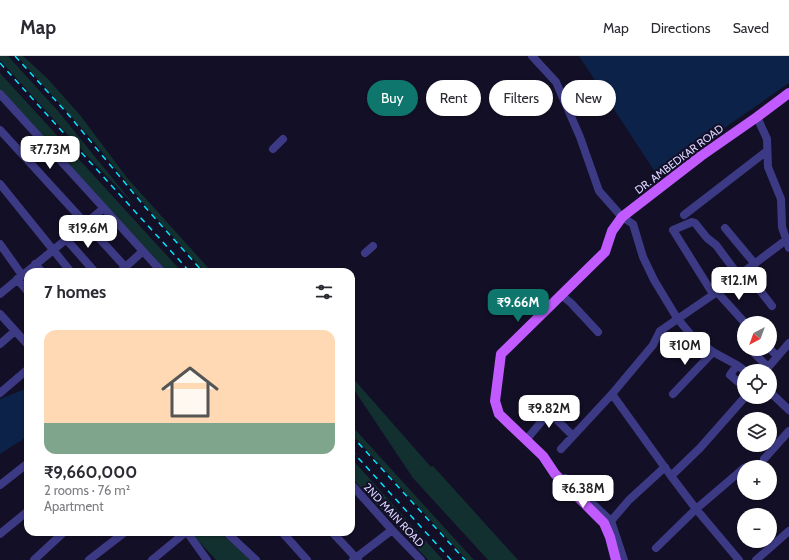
<!DOCTYPE html>
<html lang="en">
<head>
<meta charset="utf-8">
<style>
  :root { --surface:#fff; --page:#f7f7f7; --text:#2b2b33; --muted:#7c7c81; --line:#e1e1e2; --accent:#0f766e }
  body { margin:0; font-family:Cabin,sans-serif; background:var(--page); color:var(--text); height:100vh; display:flex; flex-direction:column; font-size:15px; white-space:nowrap }
  * { box-sizing:border-box; margin:0 }
  p { font-size:13px; color:var(--muted) }
  .icon { flex:none; width:22px; height:22px; fill:none; stroke:currentColor; stroke-width:2; stroke-linecap:round; stroke-linejoin:round }
  .map { position:relative; flex:1; overflow:hidden }
  .details { position:absolute; left:24px; top:212px; width:331px; height:268px; display:flex; flex-direction:column; background:var(--surface); border-radius:12px; box-shadow:0 1px 3px #0004 }
  .details>* { flex:none }
  .guide { position:absolute; left:367px; top:24px; width:362px; height:36px; display:flex; gap:8px }
  .needle { width:26px; rotate:221deg }
  .tools { position:absolute; left:737px; top:260px; display:grid; gap:8px }
  .tools a { display:grid; place-items:center; width:40px; height:40px; border-radius:50%; background:var(--surface); box-shadow:0 1px 3px #0004; font-size:20px }
  .price { position:absolute; translate:-50% -34px; padding:0 9px; border-radius:8px; background:#fff; color:#222; font-size:13px; line-height:26px; filter:drop-shadow(0 1px 2px #0008) }
  .price::after { content:''; position:absolute; left:50%; top:24px; width:12px; height:9px; margin-left:-6px; background:inherit; clip-path:polygon(0 0,100% 0,50% 100%) }
  .price.on { background:var(--accent); color:#fff }
  ul { padding:0; list-style:none }
  li { display:grid; align-content:center; gap:8px; height:212px; padding:0 20px }
  li+li { border-top:1px solid var(--line) }
  li span { display:grid; place-items:center; height:124px; border-radius:12px; color:#555 }
  li>.icon { margin-inline-start:auto }
  span .icon { width:72px; height:72px; fill:#fffc; stroke-width:1 }
  li b { font-size:17px }
  h2 { display:flex; justify-content:space-between; align-items:center; height:48px; padding:0 20px; font-size:17px }
  .chip { padding:0 14px; border-radius:18px; background:var(--surface); box-shadow:0 1px 3px #0004; font-size:14px; line-height:36px }
  .chip.on { background:var(--accent); color:#fff }
  header { display:flex; align-items:center; gap:24px; box-sizing:border-box; height:56px; padding:0 20px; background:var(--surface); border-bottom:1px solid var(--line) }
  header strong { font-size:19px }
  nav { display:flex; gap:22px; margin-inline-start:auto; font-size:14px }
  .map>svg:first-child { display:block }
  .green { fill:#12302f }
  .water { fill:#0c2248 }
  .lines { fill:none; stroke-linecap:round; stroke-linejoin:round }
  .minor { stroke:#3d3a85; stroke-width:8 }
  .major { stroke:#c25bff; stroke-width:10 }
  .rail { stroke:#00e5ff; stroke-width:1.5; stroke-dasharray:6 5; stroke-linecap:butt }
  .labels { text-anchor:middle; dominant-baseline:central; stroke-width:4; stroke-linejoin:round; paint-order:stroke }
  .street-label { font-size:11px; fill:#d9d4ff; stroke:#130f26 }
</style>
</head>
<body>
<header>
<strong>Map</strong>
<nav><a>Map</a><a>Directions</a><a>Saved</a></nav>
</header>
<div class="map">
<svg width="789" height="504" viewBox="0 0 789 504">
  <rect width="100%" height="100%" fill="#130f26"/>
  <path class="green" d="M0,0H8L58,55L135,150L76,88L0,4Z
    M17,0H23L47,22L80,59L128,123L212,216H205L149,154L94,86Z
    M0,17L182,216H167L0,35Z
    M351,320L431,411L433,410L518,504H488L413,422L351,329Z
    M351,369L474,504H467L351,377Z
    M351,402L443,504H428L351,421Z
    M190,476H219L251,504H216Z"/>
  <path class="water" d="M579,0H789V27L657,119Z
    M25,333L28,337V380L0,398V343Z"/>
  <g class="lines">
    <path class="minor" d="M532,0L556,26L580,81L599,135L622,161L633,168L643,201L654,224L677,262L692,280L713,296L737,309L745,315
      M0,38L162,216
      M757,61L767,83L768,111L781,143L782,171L789,192
      M0,74L130,216
      M273,93L283,83
      M0,128L71,216
      M684,159L767,95
      M725,172L755,208
      M66,183L95,216
      M0,188L22,219
      M365,197L373,190
      M35,208L42,216
      M745,215L772,250
      M120,216L143,195
      M17,223L28,236
      M717,236L745,267
      M0,238L104,152
      M713,238L673,174L692,166L695,167L707,182L716,189L739,220
      M561,239L571,247L598,276
      M0,258L28,289
      M741,283L744,287
      M0,288L15,275
      M750,293L768,311
      M770,293L777,300
      M737,309L730,319L744,331
      M765,315L789,287
      M770,336L789,354
      M0,337L28,313
      M612,338L671,420L696,453L739,504
      M673,338L713,296
      M526,384L547,359L550,357L573,380
      M561,393L612,338L653,289L660,275L717,236L786,184
      M764,403L789,375
      M671,420L700,392L745,341
      M565,422L611,465L624,504
      M351,428L392,474L421,504
      M0,429L28,407
      M611,465L629,444L665,411
      M187,476L207,504
      M226,476L256,504
      M282,476L307,504
      M332,476L358,504
      M0,478L28,455
      M656,492L696,453L744,412
      M34,504L64,476
      M89,504L125,476
      M152,504L186,476
      M353,504L392,474
      M756,504L789,475"/>
    <path class="major" d="M616,504L610,481L604,467L555,418L543,400L499,358L495,345L501,298L605,196L612,175L622,161L701,100L757,61L789,37"/>
    <path class="rail" d="M15,0L67,57L145,151L203,216
      M0,7L190,216
      M351,379L465,504
      M351,394L451,504"/>
  </g>
  <g class="labels">
    <g class="street-label">
      <text transform="translate(679 103) rotate(-37)">DR. AMBEDKAR ROAD</text>
      <text transform="translate(394 459) rotate(47)">2ND MAIN ROAD</text>
    </g>
  </g>
</svg>
<div class="tools">
<a><svg class="needle" viewBox="-14 -14 28 28"><path d="M0-13l5 13h-10z" fill="#e53935"/><path d="M0 13l5-13h-10z" fill="#7c7c81"/></svg></a>
<a><svg class="icon" aria-label="locate" viewBox="0 0 24 24"><circle cx="12" cy="12" r="6"/><path d="M12 2v4M12 18v4M2 12h4M18 12h4"/></svg></a>
<a><svg class="icon" aria-label="layers" viewBox="0 0 24 24"><path d="M12 4l9 5-9 5-9-5zM3 14l9 5 9-5"/></svg></a>
<a>+</a>
<a>−</a>
</div>
<b class="price" style="left:50px;top:114px">₹7.73M</b>
<b class="price" style="left:88px;top:193px">₹19.6M</b>
<b class="price" style="left:739px;top:245px">₹12.1M</b>
<b class="price on" style="left:518px;top:267px">₹9.66M</b>
<b class="price" style="left:685px;top:310px">₹10M</b>
<b class="price" style="left:549px;top:373px">₹9.82M</b>
<b class="price" style="left:583px;top:453px">₹6.38M</b>
<div class="guide">
<a class="chip on">Buy</a>
<a class="chip">Rent</a>
<a class="chip">Filters</a>
<a class="chip">New</a>
</div>
<section class="details">
<h2>7 homes<svg class="icon" aria-label="filters" viewBox="0 0 24 24"><path d="M4 7h16M4 17h16"/><circle cx="9" cy="7" r="2"/><circle cx="15" cy="17" r="2"/></svg></h2>
<ul>
<li><span style="background:linear-gradient(#ffd9b3 75%,#7fa58c 0)"><svg class="icon" aria-label="home" viewBox="0 0 24 24"><path d="M3 11l9-7 9 7M6 9v11h12V9"/></svg></span><div><b>₹9,660,000</b><p>2 rooms · 76 m²</p><p>Apartment</p></div></li>
</ul>
</section>
</div>
</body>
</html>
